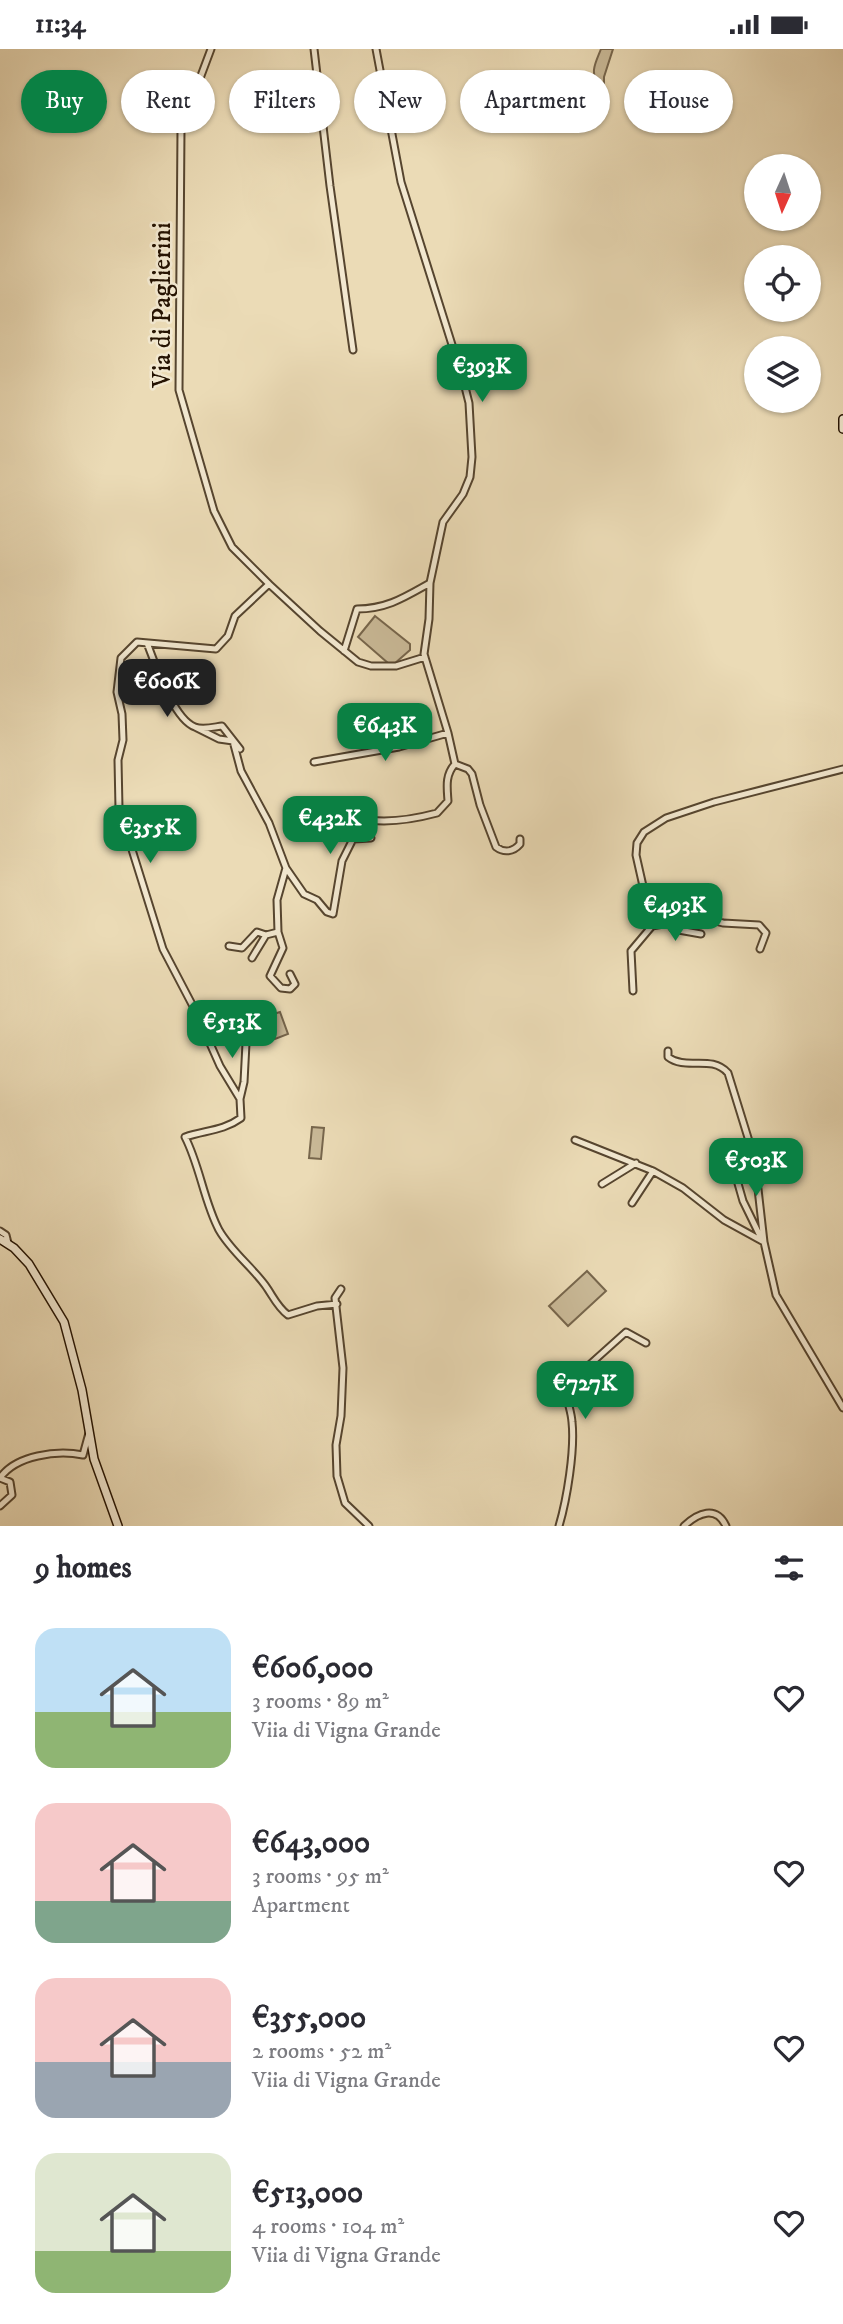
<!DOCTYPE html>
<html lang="en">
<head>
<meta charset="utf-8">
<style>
  :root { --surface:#fff; --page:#f7f7f7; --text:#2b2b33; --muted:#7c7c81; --accent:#0b8043 }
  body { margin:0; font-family:"IM FELL DW Pica",serif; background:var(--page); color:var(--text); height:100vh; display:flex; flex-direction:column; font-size:26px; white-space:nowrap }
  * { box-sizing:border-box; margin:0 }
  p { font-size:23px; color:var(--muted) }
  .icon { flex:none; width:38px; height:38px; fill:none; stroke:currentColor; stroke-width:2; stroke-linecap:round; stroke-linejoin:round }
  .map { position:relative; height:1477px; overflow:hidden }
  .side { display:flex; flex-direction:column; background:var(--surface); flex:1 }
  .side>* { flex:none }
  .guide { position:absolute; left:21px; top:21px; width:802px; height:63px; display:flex; gap:14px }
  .needle { width:46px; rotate:183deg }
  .buttons { position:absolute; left:744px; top:105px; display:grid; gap:14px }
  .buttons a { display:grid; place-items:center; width:77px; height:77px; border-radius:50%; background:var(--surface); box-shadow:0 2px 5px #0004; font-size:35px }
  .price { position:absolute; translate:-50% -60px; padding:0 16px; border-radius:14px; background:var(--accent); color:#fff; font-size:23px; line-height:46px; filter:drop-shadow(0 2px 4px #0008) }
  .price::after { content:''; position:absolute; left:50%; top:42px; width:21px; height:16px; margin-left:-10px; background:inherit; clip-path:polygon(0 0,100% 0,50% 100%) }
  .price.active { background:#222; color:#fff }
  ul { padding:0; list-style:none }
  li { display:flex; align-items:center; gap:21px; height:175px; padding:0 35px }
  li span { display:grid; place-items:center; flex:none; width:196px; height:140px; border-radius:21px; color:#555 }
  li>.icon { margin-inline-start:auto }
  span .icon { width:84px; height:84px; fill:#fffc; stroke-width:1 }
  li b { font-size:30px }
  h2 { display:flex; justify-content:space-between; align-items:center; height:84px; padding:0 35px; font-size:30px }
  .tag { padding:0 24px; border-radius:32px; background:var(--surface); box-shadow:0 2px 5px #0004; font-size:24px; line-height:63px }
  .tag.active { background:var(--accent); color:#fff }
  .status { display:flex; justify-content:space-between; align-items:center; height:49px; padding:0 35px; background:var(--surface); direction:ltr }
  .status svg { height:19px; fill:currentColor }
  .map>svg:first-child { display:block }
  .green { fill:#c9b997; stroke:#77664c; stroke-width:2 }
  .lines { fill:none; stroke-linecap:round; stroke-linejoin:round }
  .street-casing { stroke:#56452f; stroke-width:9 }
  .secondary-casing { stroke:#251302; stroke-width:10 }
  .street { stroke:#f2e8d0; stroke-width:5 }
  .secondary { stroke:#f2e8d0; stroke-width:7 }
  .labels { text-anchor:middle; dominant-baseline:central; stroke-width:5; stroke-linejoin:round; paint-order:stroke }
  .street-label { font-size:26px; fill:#251302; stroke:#f2e8d0 }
</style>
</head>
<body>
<div class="status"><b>11:34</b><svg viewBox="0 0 49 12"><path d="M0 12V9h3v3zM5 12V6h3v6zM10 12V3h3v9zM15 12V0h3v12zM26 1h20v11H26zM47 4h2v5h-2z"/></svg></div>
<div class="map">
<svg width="843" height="1477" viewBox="0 0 843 1477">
  <rect width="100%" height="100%" fill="#ebdbb6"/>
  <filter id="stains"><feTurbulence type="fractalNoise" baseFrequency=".00286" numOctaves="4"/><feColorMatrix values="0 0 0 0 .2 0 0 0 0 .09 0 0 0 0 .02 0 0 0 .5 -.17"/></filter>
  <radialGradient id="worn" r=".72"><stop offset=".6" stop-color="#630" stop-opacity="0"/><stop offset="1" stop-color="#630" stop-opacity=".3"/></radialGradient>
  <path class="green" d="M601,0H613L604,28V35H599C589,24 596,13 601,0Z
    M375,567L410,595V601L394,615L388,614L358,588Z
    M280,963L288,985L275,990L267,967Z
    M312,1078L324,1079L321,1110L309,1109Z
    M587,1222L606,1242L568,1277L549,1257Z"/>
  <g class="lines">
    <defs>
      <path id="street" d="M211,0L181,80L179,341L214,462L232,498L269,535
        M314,0L330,137L353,301
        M376,0L401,133L464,334L469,354L472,408L470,428L463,445L443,473L430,534L429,570L424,605L448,684L455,715
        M147,594C155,614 173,670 195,678C203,681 214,678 222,677L240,700
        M344,602L357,560C387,560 405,548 430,534
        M195,678L219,690L233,692L241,722L269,774L286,819L277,851L278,883L283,899L270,927L281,939L290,940L295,935L290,925
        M314,713L399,698L448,684
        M337,760C365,778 407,772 437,764L448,752C447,738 445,726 455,715L468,720L472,725L480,756L496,798C504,804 513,803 520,795V790
        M286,819L304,845L317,851L327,863L333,865L342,812L353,790L371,789
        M669,874L696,867L723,874L759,876L766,884L760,900
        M652,877L669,874L673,880L701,885
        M229,897L242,899L257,883L266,886
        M252,909L266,886L278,883
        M633,942L631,902L652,877L636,806L637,794L644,783L666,769L714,753L843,720
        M668,1002V1008C686,1022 711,1005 728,1024L749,1092L758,1140L764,1193
        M240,1050L244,1033L247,975
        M575,1091L653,1122L683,1139L724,1171L764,1193L776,1246L843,1359
        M731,1110L743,1152L762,1191
        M602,1135L636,1114
        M632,1154L653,1122
        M0,1182L6,1186L8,1194
        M341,1240L335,1249L343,1319L341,1367L336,1396L337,1427L345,1454L369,1477
        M337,1255L317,1257L288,1266C277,1258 273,1247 265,1236C251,1217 231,1202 219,1181C204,1153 200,1117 185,1088C206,1081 223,1082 241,1069L240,1050L220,1017L196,963L163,900L119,759L118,711L123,691L122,665L117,643L121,609L137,593L216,600L228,587L235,567L269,535L320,582L358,613L371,617H396L425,608
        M0,1457L12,1446L10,1433L0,1429C16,1406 57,1401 83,1406L89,1384
        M559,1477C567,1450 575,1401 572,1373C571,1358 564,1349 568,1335L626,1283L646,1294
        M684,1477C698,1464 716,1456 726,1477"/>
      <path id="secondary" d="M843,370V380
        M0,1190L14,1199L29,1215L64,1273L82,1341L94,1410L118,1477"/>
    </defs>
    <use href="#street" class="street-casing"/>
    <use href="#secondary" class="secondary-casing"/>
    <use href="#street" class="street"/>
    <use href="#secondary" class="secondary"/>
  </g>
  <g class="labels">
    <g class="street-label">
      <text transform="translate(162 256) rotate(-90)">Via di Paglierini</text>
    </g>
  </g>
  <rect width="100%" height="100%" filter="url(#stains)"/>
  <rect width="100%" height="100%" fill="url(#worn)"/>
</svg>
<div class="buttons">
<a><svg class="needle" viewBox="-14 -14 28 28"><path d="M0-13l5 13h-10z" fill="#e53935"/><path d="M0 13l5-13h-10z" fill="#7c7c81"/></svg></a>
<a><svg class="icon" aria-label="locate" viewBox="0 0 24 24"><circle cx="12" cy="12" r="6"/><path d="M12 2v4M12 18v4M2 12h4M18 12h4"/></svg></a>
<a><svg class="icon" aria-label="layers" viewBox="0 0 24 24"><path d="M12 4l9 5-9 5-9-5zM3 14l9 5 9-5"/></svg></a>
</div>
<b class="price" style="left:482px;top:355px">€393K</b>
<b class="price active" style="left:167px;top:670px">€606K</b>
<b class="price" style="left:385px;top:714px">€643K</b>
<b class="price" style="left:330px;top:807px">€432K</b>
<b class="price" style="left:150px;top:816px">€355K</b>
<b class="price" style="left:675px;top:894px">€493K</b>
<b class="price" style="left:232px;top:1011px">€513K</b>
<b class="price" style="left:756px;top:1149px">€503K</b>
<b class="price" style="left:585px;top:1372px">€727K</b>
<div class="guide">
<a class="tag active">Buy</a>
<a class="tag">Rent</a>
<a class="tag">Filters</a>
<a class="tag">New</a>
<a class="tag">Apartment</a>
<a class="tag">House</a>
</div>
</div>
<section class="side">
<h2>9 homes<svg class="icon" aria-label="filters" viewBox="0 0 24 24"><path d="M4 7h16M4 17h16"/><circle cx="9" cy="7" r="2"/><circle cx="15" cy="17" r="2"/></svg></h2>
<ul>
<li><span style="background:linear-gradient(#bfe0f5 60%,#8fb573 0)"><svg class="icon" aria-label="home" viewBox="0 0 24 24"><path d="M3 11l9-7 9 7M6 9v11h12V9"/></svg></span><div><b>€606,000</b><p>3 rooms · 89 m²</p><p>Viia di Vigna Grande</p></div><svg class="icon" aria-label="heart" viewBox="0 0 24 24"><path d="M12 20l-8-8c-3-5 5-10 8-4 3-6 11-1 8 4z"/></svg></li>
<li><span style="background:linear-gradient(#f6c9c9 70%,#7fa58c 0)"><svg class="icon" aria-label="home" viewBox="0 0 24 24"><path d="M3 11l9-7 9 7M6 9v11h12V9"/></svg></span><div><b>€643,000</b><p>3 rooms · 95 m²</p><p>Apartment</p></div><svg class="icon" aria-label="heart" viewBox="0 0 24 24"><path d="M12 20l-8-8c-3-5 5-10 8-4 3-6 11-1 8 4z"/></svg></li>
<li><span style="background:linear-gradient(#f6c9c9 60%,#9aa5b1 0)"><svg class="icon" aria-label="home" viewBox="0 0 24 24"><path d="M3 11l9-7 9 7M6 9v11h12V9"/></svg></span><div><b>€355,000</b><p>2 rooms · 52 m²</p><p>Viia di Vigna Grande</p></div><svg class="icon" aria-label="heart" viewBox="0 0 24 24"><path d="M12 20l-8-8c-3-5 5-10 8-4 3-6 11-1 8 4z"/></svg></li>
<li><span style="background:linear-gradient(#dfe7d0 70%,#8fb573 0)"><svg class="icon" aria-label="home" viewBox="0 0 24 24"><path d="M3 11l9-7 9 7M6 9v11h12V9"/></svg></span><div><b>€513,000</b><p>4 rooms · 104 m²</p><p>Viia di Vigna Grande</p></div><svg class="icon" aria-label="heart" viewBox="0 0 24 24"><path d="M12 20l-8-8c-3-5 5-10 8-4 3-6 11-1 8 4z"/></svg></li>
</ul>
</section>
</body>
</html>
